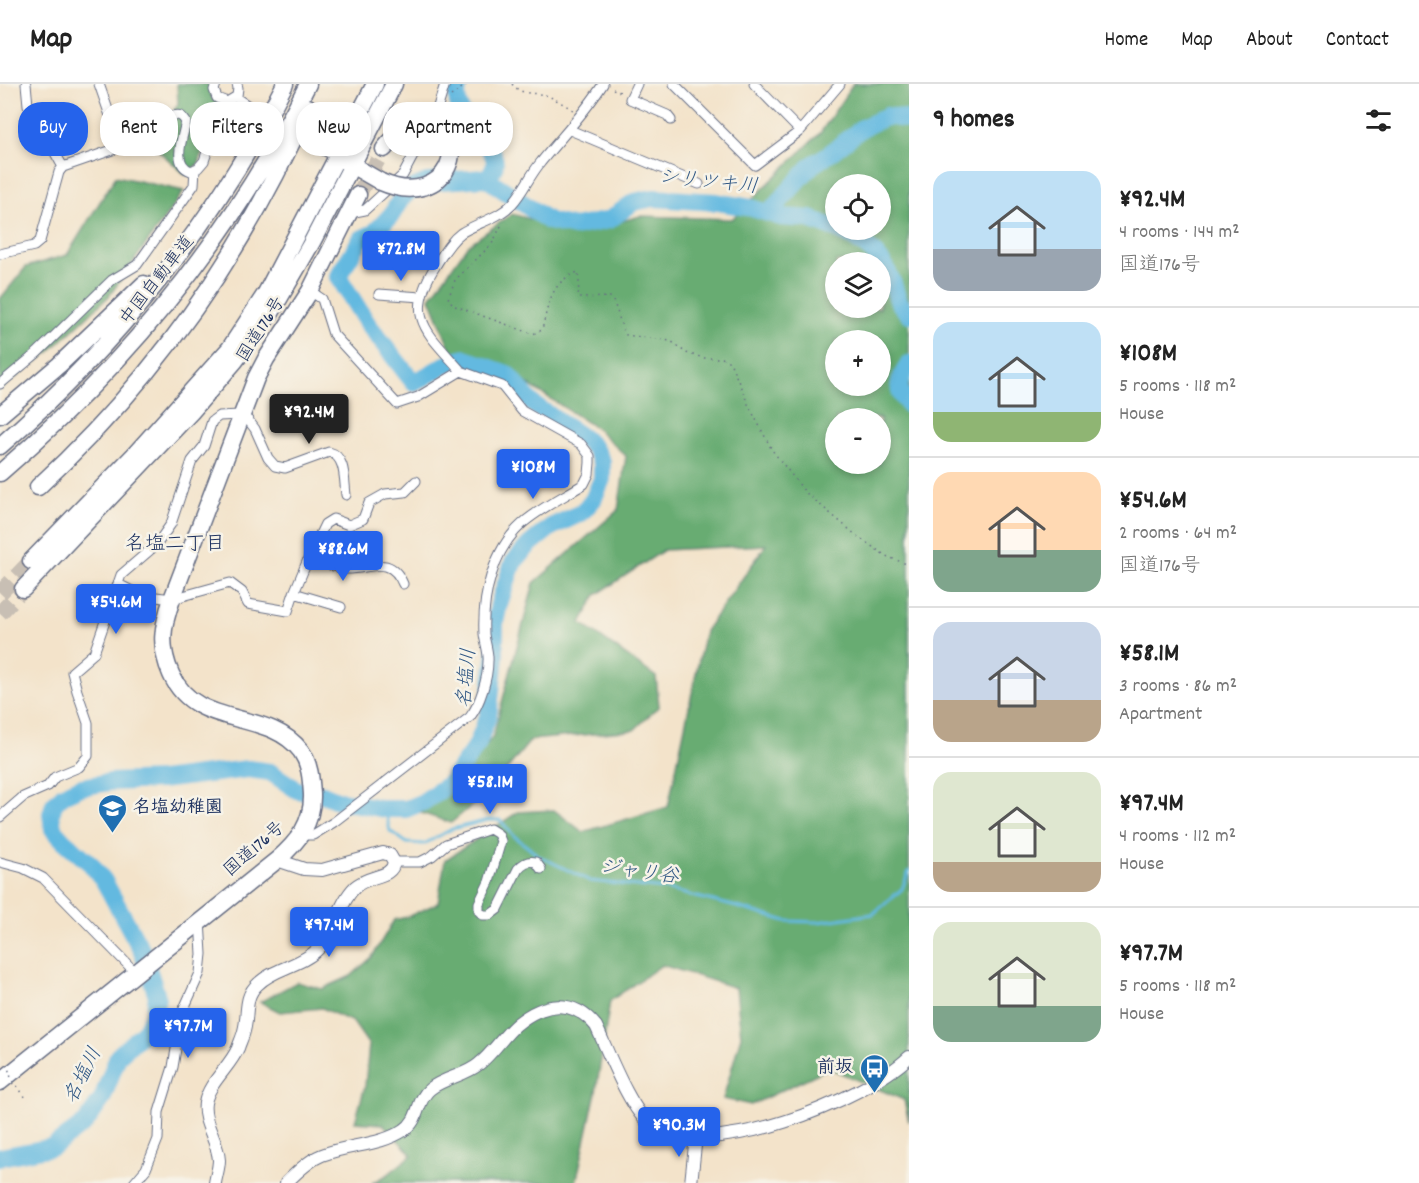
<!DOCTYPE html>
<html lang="en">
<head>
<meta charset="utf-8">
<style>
  :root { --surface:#fff; --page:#f6f6f6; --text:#222; --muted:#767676; --line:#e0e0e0; --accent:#2563eb }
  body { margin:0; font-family:Dekko,"Klee One",sans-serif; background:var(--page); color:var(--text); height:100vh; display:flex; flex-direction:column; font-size:22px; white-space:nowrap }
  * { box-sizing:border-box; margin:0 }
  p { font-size:20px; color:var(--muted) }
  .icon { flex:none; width:33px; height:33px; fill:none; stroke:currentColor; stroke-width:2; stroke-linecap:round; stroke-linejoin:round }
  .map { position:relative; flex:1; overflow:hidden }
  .details { display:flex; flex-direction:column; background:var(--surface); width:510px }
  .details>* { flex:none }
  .banner { position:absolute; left:18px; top:18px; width:570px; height:54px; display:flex; gap:12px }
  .buttons { position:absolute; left:825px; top:90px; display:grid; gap:12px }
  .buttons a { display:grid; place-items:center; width:66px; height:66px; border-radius:50%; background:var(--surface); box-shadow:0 3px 9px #0003; font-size:30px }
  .price { position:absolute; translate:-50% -51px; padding:0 14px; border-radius:6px; background:var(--accent); color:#fff; font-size:20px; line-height:39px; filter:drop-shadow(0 2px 3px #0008) }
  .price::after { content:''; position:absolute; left:50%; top:36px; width:18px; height:14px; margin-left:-9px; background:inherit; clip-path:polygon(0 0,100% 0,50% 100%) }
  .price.current { background:#222; color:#fff }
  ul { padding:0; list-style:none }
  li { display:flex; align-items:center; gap:18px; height:150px; padding:0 24px }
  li+li { border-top:2px solid var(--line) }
  li span { display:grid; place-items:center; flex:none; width:168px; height:120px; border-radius:18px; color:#555 }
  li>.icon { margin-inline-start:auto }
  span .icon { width:72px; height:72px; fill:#fffc; stroke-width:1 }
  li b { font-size:26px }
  h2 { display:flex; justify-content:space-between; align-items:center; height:72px; padding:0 24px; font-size:26px }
  .tag { padding:0 21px; border-radius:24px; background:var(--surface); box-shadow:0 3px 9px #0003; font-size:21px; line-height:54px }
  .tag.current { background:var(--accent); color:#fff }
  header { display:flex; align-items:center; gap:36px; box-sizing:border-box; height:84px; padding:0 30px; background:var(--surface); border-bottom:2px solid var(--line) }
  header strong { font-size:28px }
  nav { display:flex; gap:33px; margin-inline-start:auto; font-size:21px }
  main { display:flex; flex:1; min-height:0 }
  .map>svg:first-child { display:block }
  .forest { fill:#67ac72; stroke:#416e68; stroke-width:1.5; fill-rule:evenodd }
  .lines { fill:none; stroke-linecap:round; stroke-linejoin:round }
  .stream { stroke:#64b9e0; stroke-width:3 }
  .river { stroke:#64b9e0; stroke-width:18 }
  .street-tunnel { stroke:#c8bfb4; stroke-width:9; stroke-dasharray:9 4.5; stroke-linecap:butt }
  .highway-tunnel { stroke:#c8bfb4; stroke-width:16; stroke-dasharray:16 8; stroke-linecap:butt }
  .street-casing { stroke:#676e84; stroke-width:11 }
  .secondary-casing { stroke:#676e84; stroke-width:14 }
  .highway-casing { stroke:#676e84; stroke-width:19 }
  .path { stroke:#676e84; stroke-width:1.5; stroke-dasharray:1.5 4.5; stroke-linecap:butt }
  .street { stroke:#fff; stroke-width:9 }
  .secondary { stroke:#fff; stroke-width:12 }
  .highway { stroke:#fff; stroke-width:16 }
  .highway-bridge-casing { stroke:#676e84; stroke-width:19; stroke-linecap:butt }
  .path-bridge { stroke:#676e84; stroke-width:1.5; stroke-dasharray:1.5 4.5; stroke-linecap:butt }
  .highway-bridge { stroke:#fff; stroke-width:16 }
  .labels { text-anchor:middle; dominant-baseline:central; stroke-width:5; stroke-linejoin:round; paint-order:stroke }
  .street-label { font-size:18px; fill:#1b2f5e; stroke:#f7f3e8 }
  .poi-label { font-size:18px; font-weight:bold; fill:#1b2f5e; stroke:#f7f3e8; text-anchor:start }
  .water-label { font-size:20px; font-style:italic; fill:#315885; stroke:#f7f3e8 }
  .neighbourhood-label { font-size:20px; fill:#1b2f5e; stroke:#f7f3e8 }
</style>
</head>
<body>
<header>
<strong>Map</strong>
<nav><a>Home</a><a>Map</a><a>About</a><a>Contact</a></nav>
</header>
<main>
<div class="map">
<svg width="909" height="1099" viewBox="0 0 909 1099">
  <rect width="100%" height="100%" fill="#f7f3e8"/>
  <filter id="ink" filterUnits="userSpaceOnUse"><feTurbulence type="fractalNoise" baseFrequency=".0167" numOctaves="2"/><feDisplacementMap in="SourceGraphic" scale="12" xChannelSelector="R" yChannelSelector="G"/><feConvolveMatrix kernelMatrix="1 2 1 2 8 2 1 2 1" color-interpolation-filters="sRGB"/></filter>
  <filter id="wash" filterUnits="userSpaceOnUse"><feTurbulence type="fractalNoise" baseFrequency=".008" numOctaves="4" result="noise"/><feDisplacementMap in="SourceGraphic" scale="24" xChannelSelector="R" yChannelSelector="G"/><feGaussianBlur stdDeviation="1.35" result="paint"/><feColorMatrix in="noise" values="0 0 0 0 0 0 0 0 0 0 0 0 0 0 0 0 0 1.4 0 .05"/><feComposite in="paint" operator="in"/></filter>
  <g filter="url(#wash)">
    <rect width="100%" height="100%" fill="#f3e3ca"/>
    <path class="forest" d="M177,0H211L210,11L218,20L199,79L186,91L151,60L178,20Z
      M853,0H909V1038L904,1016L829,984L751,1021L723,1015L741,952L736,904L662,881L610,917L596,1008L576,1099H372L387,1091L412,1071L383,1040L355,1038L365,1002L369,961L353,938L322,924L280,928L260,918L297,898L322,905L351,892L372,873L394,836L407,833L438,819L445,776L518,728L554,726L583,748L668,723L705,547L766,461L664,466L596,511L581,539L656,593L659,622L634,646L531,656L488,708L451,739L421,729L461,694L493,652L534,499L618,426L626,372L596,344L506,286L452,269L430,214L468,161L512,130L580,149L640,132L732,135L821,48ZM836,100H880V146H836ZM836,178H880V224H836ZM836,256H880V302H836ZM836,334H880V380H836Z
      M116,92L184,107L109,212L48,269L0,305V215L26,183L67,171Z"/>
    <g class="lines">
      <path class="stream" d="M385,725L390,747L407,759L424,760L452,745L488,736H500L514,752L539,772L590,797L665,805L737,823L786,837L818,838L873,830L902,805L909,787"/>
      <path class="river" d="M486,94L549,137L574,143L609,136L634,118L653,114L717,118L752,124L781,133L810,135L836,145
        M769,129L812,81L829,70L862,44L887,32L909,36
        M838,146C860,156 880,169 890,193C899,211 892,213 909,230
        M909,280C898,298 894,304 909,321
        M0,1073L53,1063L86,1038L102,1015L118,972L145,947L154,930L157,912L143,869L104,797L91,780L64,757L53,745L51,730L54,720L63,711L81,703L110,698L161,696L248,685L270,688L297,706L323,710L337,716L385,725H406L423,718L449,700L477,661L488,632L495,573V539L499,520L513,479L529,461L551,443L581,429L593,416L602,395V378L594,364L586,356L533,320L507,290L462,274L445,281L414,299L367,239L338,192L361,155L374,149L392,130L400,116L413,104L427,98L486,94C520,66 444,42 459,0"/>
    </g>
  </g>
  <g filter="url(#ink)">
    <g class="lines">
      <path class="street-tunnel" d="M247,21L286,45"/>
      <path class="highway-tunnel" d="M358,111L384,65
        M0,509L31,477
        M0,529L23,505"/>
      <defs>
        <path id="street" d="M26,0L28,21L63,83
          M99,0L121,63
          M216,0L214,6L217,14L227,18L237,12L238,4L237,0
          M637,0L630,15L667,31L671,36
          M674,0L755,81L800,47L840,0
          M754,0L800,47
          M236,14L247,21
          M570,46L699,100
          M306,57L337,73
          M350,129L365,126L403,91L436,29L445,0
          M0,170L34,162L40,157L59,88L63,83L121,63L132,61L170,33C178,30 181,30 186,38C183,53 171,80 191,87L198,84L204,77L224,18
          M379,210L421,213
          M461,287C427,248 403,233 436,181C443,170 450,157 461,149C477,139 499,134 512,120C523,108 530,91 541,78C562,52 585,29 603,0
          M0,300L37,269L112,196L137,181L194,101L195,85
          M309,473L325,440L333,435L349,441L363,435L369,419L385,410L405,408L416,397
          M118,500L140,511L172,515L230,499L242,508L248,520L288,527L294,509L341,523
          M294,509L309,473C321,477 334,484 346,485C369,486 390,469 403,500
          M0,733L23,713L48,702L55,693L79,683L88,672V639L77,607L72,588L94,569L121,491L157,460L171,440L192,377L204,362L212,337L219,332L240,331L249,337L255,345L268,374L275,382L285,384L329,368C346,372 344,396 346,411
          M302,751H313L334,738L470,633C480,620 488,594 488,577C489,569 485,559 484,550C482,512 493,466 522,440C537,426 565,412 584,400L589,390L590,379V372L581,360L522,327L502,302L461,287L418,313L397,320L333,250L322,215L310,207
          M0,778L23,784L43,794L135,888
          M394,778H420L432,772L446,760L490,745L498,750L501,757L489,798L479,819V827L483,831H490L498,825L518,785C523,779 528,776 536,778L541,785
          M134,1099L146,1085L158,1055L159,1028L173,983L182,929L200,889L202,870L200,836"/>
        <path id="secondary" d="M215,1099C216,1092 219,1084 219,1076C218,1057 202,1038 205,1019C209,998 230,983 238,964C240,958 243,952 244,947C249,930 243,913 258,900C274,884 301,882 317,866C335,849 338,820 355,803C369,790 392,795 394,778L390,771L383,769L322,786L304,785L277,776
          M286,1099C296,1089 309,1076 322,1071C349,1060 380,1062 404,1046C420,1036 416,1016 430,1005C445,993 465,992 479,980C493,969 503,952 517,940C544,918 573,914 596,942C608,967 630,1026 651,1041C708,1080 864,1016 909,973
          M691,1099L696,1052"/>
        <path id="highway" d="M384,65C393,54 405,43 420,41
          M343,76L381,98
          M0,331L59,281L144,200
          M0,362C117,261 215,137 285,0
          M0,389C127,280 233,150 308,0
          M38,403C154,296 245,167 308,23
          M31,477L134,371L230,264L266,209L375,0
          M23,505L191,328L235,277L272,227L312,158L394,0
          M0,998L277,776C298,758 313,739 312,710C311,695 310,680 301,667C267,623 196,647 171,590C159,562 162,543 172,515L256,294L266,275L310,207L358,111"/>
      </defs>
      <use href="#street" class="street-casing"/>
      <use href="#secondary" class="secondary-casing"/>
      <use href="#highway" class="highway-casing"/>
      <path class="path" d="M512,0C523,13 534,7 548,12C557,16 565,21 573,26
        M613,5L622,9
        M451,12L467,0
        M501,142L492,160L455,196L448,215L455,222L533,250L542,246C548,221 551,197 578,188L579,197L578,214L611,213C618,225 619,239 626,251L671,257L686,269L704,274H722L730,278L748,320L772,366L805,408L857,452L886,472L909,481
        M17,1002L26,1014"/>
      <use href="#street" class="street"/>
      <use href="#secondary" class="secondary"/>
      <use href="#highway" class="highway"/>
      <defs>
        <path id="highway-bridge" d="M381,98C449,128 477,47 420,41"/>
      </defs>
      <use href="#highway-bridge" class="highway-bridge-casing"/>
      <path class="path-bridge" d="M7,980L12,997L16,1001"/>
      <use href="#highway-bridge" class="highway-bridge"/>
    </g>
  </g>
  <defs>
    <symbol id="school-pin" viewBox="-11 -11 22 30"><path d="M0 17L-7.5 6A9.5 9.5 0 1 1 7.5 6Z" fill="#1f6fb2" stroke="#f7f3e8"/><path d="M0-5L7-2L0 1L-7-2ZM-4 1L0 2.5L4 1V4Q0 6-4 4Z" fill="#fff"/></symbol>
    <symbol id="bus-pin" viewBox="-11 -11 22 30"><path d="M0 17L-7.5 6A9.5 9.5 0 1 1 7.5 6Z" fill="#1f6fb2" stroke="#f7f3e8"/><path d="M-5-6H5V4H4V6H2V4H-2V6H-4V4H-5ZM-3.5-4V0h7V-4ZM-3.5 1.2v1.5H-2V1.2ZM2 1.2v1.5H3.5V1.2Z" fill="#fff"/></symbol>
  </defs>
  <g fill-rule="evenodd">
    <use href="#school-pin" x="96" y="708" width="33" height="45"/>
    <use href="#bus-pin" x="858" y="968" width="33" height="45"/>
  </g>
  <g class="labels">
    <g class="street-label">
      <text transform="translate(158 197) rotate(-52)">中国自動車道</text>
      <text transform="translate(262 246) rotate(-58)">国道176号</text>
      <text transform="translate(255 766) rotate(-41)">国道176号</text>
    </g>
    <g class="poi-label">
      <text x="133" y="724">名塩幼稚園</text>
      <text x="853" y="984" text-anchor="end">前坂</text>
    </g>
    <g class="water-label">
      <text transform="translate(708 99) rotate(6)">シリツキ川</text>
      <text transform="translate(468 594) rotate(-85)">名塩川</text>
      <text transform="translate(639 789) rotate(8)">ジャリ谷</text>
      <text transform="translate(84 992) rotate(-63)">名塩川</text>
    </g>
    <g class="neighbourhood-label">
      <text x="175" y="461">名塩二丁目</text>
    </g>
  </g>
</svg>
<div class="buttons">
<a><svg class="icon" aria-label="locate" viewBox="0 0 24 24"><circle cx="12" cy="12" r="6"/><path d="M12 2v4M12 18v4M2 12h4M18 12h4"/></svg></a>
<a><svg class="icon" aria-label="layers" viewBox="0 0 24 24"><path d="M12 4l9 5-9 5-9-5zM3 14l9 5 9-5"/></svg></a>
<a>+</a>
<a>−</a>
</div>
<b class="price" style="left:401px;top:198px">¥72.8M</b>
<b class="price current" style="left:309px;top:361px">¥92.4M</b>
<b class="price" style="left:533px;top:416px">¥108M</b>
<b class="price" style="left:343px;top:498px">¥88.6M</b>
<b class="price" style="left:116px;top:551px">¥54.6M</b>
<b class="price" style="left:490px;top:731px">¥58.1M</b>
<b class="price" style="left:329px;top:874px">¥97.4M</b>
<b class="price" style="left:188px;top:975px">¥97.7M</b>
<b class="price" style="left:679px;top:1074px">¥90.3M</b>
<div class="banner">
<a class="tag current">Buy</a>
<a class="tag">Rent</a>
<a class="tag">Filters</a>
<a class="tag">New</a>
<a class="tag">Apartment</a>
</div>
</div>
<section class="details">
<h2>9 homes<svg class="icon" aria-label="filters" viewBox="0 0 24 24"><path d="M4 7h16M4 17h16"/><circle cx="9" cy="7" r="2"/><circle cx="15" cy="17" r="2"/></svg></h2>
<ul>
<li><span style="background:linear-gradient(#bfe0f5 65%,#9aa5b1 0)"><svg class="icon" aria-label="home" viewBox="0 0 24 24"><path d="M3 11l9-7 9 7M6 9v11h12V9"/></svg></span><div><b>¥92.4M</b><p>4 rooms · 144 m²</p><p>国道176号</p></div></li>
<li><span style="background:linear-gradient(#bfe0f5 75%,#8fb573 0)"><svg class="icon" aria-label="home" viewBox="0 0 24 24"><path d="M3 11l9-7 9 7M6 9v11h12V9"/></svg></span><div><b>¥108M</b><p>5 rooms · 118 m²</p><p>House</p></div></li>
<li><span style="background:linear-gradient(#ffd9b3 65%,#7fa58c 0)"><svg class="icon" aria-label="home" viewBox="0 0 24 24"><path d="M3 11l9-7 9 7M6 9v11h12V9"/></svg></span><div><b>¥54.6M</b><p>2 rooms · 64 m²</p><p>国道176号</p></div></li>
<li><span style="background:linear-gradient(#c9d6e8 65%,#b9a48a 0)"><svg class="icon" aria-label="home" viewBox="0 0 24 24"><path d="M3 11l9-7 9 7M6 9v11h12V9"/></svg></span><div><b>¥58.1M</b><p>3 rooms · 86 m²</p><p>Apartment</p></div></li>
<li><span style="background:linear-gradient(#dfe7d0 75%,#b9a48a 0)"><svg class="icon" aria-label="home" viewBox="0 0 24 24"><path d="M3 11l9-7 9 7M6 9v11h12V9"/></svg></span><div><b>¥97.4M</b><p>4 rooms · 112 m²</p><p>House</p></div></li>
<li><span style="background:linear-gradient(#dfe7d0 70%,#7fa58c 0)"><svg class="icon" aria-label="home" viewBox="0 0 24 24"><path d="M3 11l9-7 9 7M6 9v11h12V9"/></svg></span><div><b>¥97.7M</b><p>5 rooms · 118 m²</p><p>House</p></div></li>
</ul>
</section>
</main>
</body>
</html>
